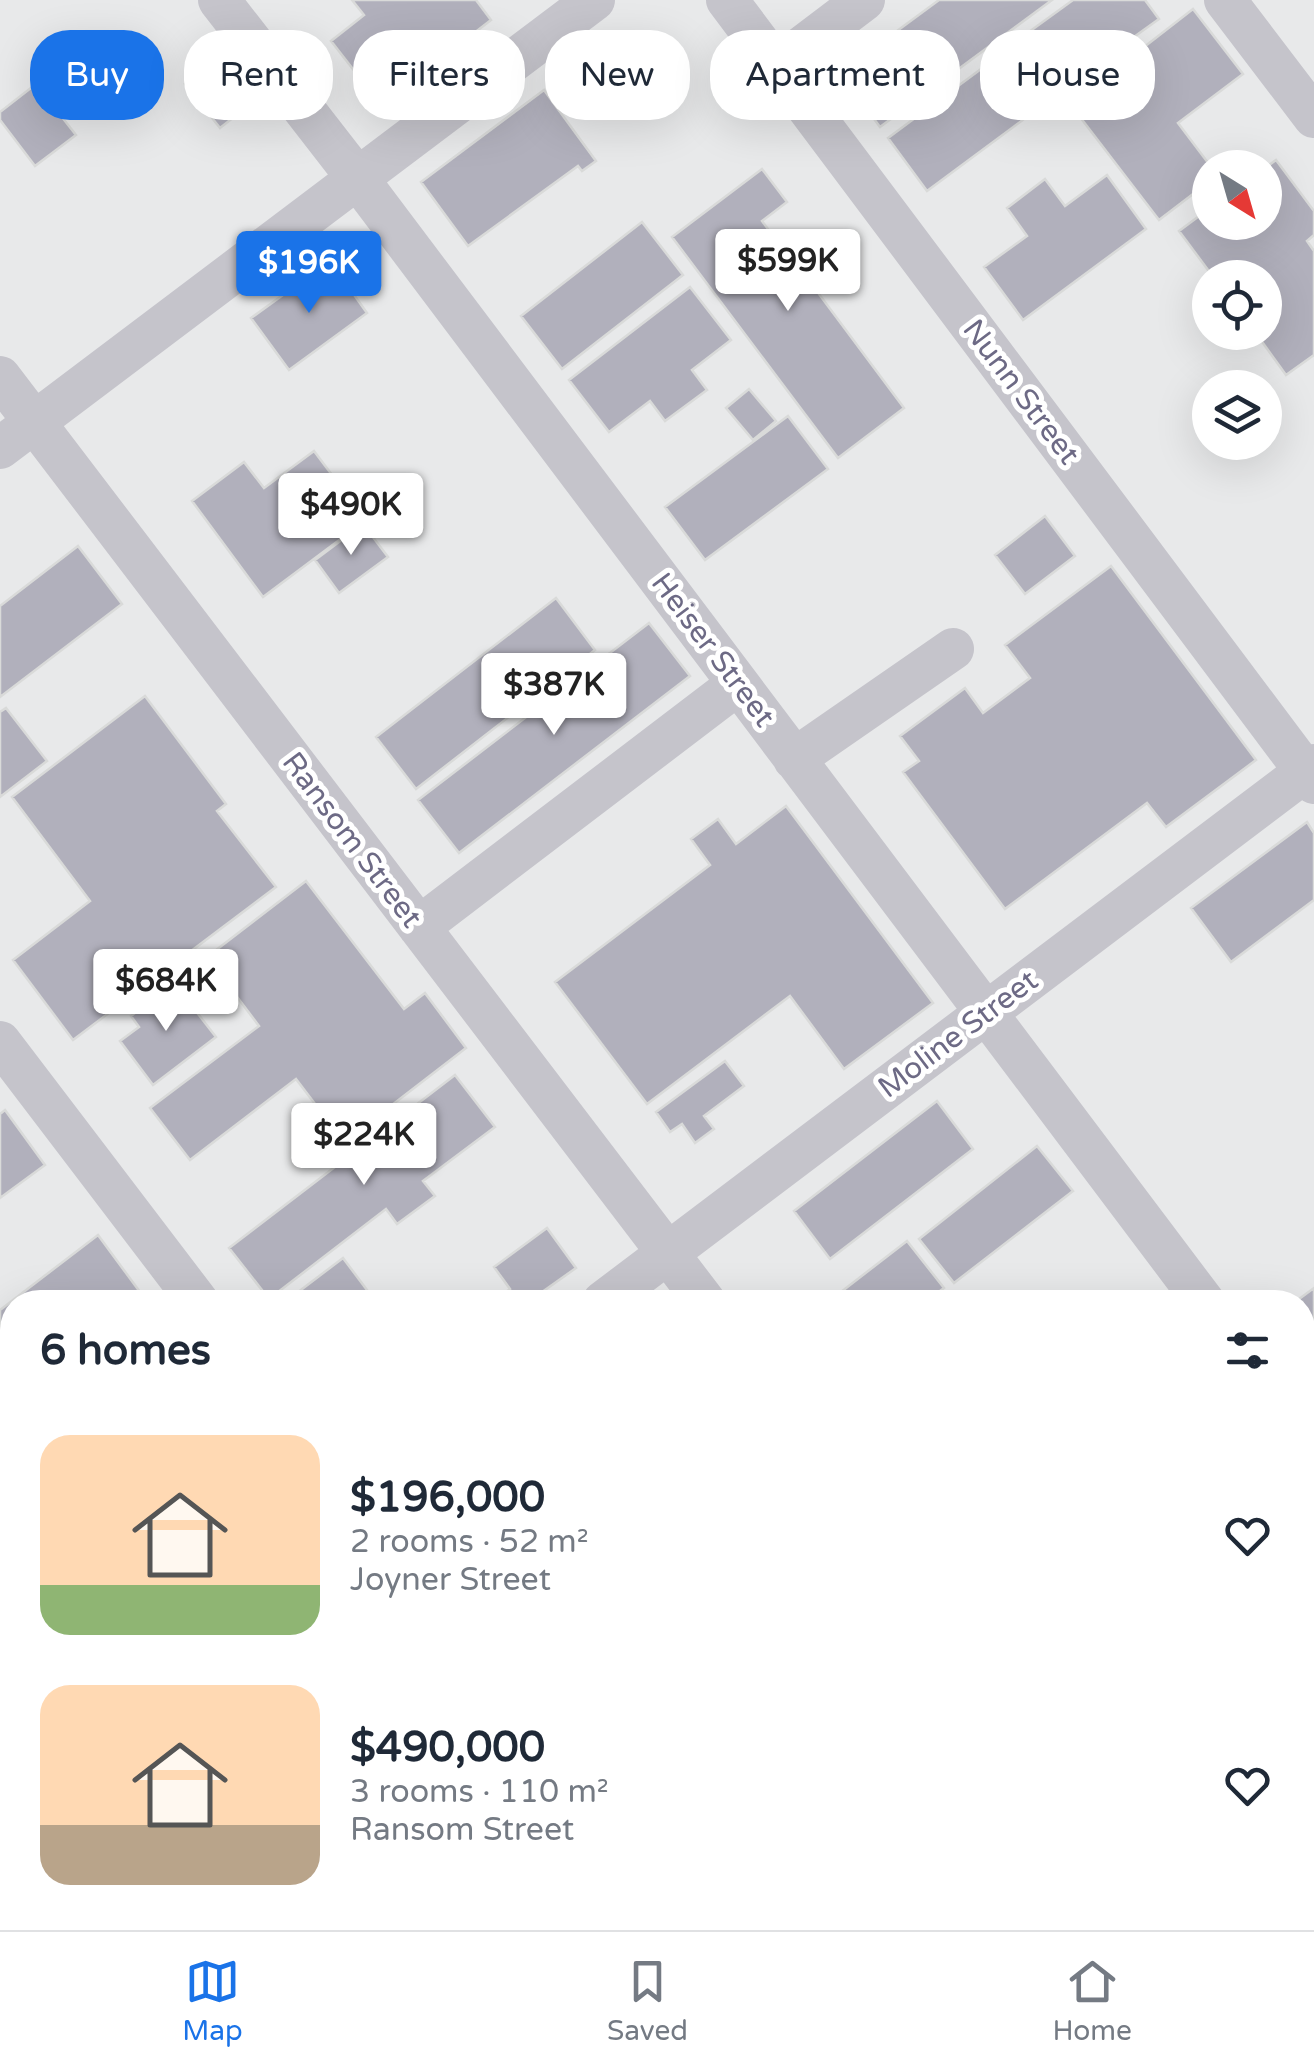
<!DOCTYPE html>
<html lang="en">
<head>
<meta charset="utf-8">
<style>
  :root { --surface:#fff; --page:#f2f2f3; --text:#1f2937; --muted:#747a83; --line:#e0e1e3; --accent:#1a73e8 }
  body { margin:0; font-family:"Varela Round",sans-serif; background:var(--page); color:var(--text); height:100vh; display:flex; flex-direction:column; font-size:38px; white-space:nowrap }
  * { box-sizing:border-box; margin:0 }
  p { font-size:32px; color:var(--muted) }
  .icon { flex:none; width:55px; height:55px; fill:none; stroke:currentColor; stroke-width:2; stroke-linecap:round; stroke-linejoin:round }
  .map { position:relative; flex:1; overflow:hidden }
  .sheet { position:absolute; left:0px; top:1290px; width:1315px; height:640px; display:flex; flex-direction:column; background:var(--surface); border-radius:40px 40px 0 0; box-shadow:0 10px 40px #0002 }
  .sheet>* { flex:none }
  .top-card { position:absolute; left:30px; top:30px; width:1255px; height:90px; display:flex; gap:20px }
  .needle { width:65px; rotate:143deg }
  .buttons { position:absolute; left:1192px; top:150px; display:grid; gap:20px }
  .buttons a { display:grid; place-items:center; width:90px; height:90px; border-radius:50%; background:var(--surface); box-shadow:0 10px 40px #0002; font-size:50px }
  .price { position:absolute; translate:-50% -85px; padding:0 22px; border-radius:10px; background:#fff; color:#222; font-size:32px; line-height:65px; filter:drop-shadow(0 2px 5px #0008) }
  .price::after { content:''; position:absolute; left:50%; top:60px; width:30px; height:22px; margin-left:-15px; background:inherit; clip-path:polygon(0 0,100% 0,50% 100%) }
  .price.current { background:var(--accent); color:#fff }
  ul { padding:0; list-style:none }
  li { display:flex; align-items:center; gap:30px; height:250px; padding:0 40px }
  li span { display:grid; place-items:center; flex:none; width:280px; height:200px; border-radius:30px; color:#555 }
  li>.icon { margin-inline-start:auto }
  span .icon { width:120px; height:120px; fill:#fffc; stroke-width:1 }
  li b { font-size:42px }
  h2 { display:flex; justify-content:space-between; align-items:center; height:120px; padding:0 40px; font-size:42px }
  .tag { padding:0 35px; border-radius:40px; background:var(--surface); box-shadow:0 10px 40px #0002; font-size:35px; line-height:90px }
  .tag.current { background:var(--accent); color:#fff }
  .menu { display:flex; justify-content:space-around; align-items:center; height:140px; border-top:2px solid var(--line); background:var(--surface); font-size:28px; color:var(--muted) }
  .menu a { display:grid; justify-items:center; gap:5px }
  .menu .current { color:var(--accent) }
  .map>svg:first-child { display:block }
  .built { fill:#e8e9ea; fill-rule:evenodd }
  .building { fill:#b1b0bc; stroke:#d9dad9; stroke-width:2.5 }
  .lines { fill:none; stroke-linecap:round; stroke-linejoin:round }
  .minor { stroke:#c5c4cb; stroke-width:42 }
  .labels { text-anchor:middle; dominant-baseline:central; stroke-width:10; stroke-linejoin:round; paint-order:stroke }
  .street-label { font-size:30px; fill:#6d6a85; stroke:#fff }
</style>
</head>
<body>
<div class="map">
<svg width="1314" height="1930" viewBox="0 0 1314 1930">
  <rect width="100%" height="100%" fill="#f7f8f6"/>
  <path class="built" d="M0,0H1314V1930H214L204,1918H1302V1302H12V1352L0,1337ZM1210,168H1265V222H1210ZM1210,278H1265V332H1210ZM1210,388H1265V442H1210Z"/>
  <path class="building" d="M352,0H476L491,20L412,81L402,67L370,91L331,41L364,15Z
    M939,0H1052L880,127L840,73Z
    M1073,0H1145L1159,19L1060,90L1022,37Z
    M1193,9L1243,74L1178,123L1212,168L1210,181L1159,220L1070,104L1104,78L1096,68L1113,54L1121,65Z
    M1012,46L1051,99L927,191L888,138Z
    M213,61L248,106L220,128L185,84Z
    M36,84L76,135L35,166L0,120V112Z
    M544,90L596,161L582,171L578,166L468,246L421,182Z
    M1276,160L1314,211V235L1307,241L1314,251V355L1286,375L1255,332H1265V278H1214L1179,231L1210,208V222H1265V168Z
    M762,169L787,202L762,221L785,252L806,236L832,271L813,286L904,408L838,458L672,237Z
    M1107,175L1146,229L1023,320L984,267L1027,236L1007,208L1045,179L1065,206Z
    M642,222L683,275L562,369L521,316Z
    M330,261L367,313L289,370L251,318Z
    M690,287L731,340L692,370L707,390L665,421L650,401L609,432L569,380Z
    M749,389L776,421L753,440L726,408Z
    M788,416L828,469L705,560L665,507Z
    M314,451L366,520L263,597L192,501L244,462L264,488Z
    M1045,516L1075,556L1025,594L995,555Z
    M363,524L388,557L339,593L315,560Z
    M78,546L122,604L0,697V606Z
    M1111,566L1256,760L1166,827L1147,803L1005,909L903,772L919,761L900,736L965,688L983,713L1030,678L1005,645Z
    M556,598L595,650L416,789L376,737Z
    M649,623L690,676L459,853L418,800Z
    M145,696L226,804L217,811L276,887L73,1040L13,960L90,901L12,797Z
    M6,708L47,761L0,797V712Z
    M786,806L933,1003L844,1069L790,996L647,1104L555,982L710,865L691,839L718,819L736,844Z
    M1307,822L1314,833V900L1231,962L1191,908Z
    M306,881L404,1009L425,993L466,1048L344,1142L296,1079L190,1160L150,1108L259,1026L207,957Z
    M174,983L216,1037L153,1085L120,1041L139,1027L131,1016Z
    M725,1061L744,1086L704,1116L714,1129L695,1143L682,1124L670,1132L656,1112Z
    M455,1075L495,1127L423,1181L435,1196L397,1224L386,1209L269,1299L229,1248Z
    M937,1101L973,1149L830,1259L794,1211Z
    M5,1110L45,1165L0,1198V1114Z
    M1037,1146L1073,1191L954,1283L919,1239Z
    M547,1228L576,1268L528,1302H493L510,1289L494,1267Z
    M98,1235L140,1292L126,1302H12V1367L0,1351V1310Z
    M907,1241L944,1288L925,1302H828Z
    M343,1258L376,1302H285Z
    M1314,1288V1342L1302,1328V1302H1295Z
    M0,1431L12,1450V1465L0,1472L10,1488L0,1495Z
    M1302,1500L1314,1515V1559L1302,1568Z
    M12,1507V1566L0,1549V1516Z
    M1302,1676L1314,1691V1763L1302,1748Z
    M1302,1784L1314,1799L1302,1811Z
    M5,1828L12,1838V1890L0,1900V1832Z
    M1314,1877V1930H1244L1260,1918H1302V1885Z
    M39,1918H69L78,1930H22Z
    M267,1918H328L337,1930H276Z
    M431,1918H551L560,1930H441Z
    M743,1918H919L926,1930H752Z
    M934,1918H1033L1042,1930H940L932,1919Z"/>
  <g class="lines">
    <path class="minor" d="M219,0L358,179L1204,1302
      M727,0L1314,783
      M1225,0L1314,117
      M777,66L864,0
      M0,377L705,1302
      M0,448L594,0
      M794,759L953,649
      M419,927L738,684
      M0,1042L198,1302
      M603,1302L1314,765
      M1302,1433L1314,1448
      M0,1705L12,1722
      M0,1760L12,1750
      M160,1918L170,1930
      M664,1918L673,1930
      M1174,1918L1184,1930"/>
  </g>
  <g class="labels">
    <g class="street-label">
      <text transform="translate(1021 392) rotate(53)">Nunn Street</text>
      <text transform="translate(713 650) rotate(53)">Heiser Street</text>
      <text transform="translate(352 840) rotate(53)">Ransom Street</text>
      <text transform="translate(958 1034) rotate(-37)">Moline Street</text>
    </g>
  </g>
</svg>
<div class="buttons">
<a><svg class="needle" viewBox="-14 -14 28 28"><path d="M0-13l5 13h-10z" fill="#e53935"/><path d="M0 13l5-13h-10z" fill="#747a83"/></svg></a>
<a><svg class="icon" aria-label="locate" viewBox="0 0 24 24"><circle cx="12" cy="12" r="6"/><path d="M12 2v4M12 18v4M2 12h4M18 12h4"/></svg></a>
<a><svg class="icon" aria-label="layers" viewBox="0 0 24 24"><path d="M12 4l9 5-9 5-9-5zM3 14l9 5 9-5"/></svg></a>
</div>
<b class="price" style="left:788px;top:314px">$599K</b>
<b class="price current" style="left:309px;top:316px">$196K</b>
<b class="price" style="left:351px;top:558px">$490K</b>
<b class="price" style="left:554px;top:738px">$387K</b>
<b class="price" style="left:166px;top:1034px">$684K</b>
<b class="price" style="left:364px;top:1188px">$224K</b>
<div class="top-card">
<a class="tag current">Buy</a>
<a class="tag">Rent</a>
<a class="tag">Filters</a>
<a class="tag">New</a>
<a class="tag">Apartment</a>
<a class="tag">House</a>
</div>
<section class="sheet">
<h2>6 homes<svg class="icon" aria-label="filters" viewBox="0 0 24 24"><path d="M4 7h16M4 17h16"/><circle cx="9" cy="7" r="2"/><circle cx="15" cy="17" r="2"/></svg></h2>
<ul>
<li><span style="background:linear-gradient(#ffd9b3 75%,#8fb573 0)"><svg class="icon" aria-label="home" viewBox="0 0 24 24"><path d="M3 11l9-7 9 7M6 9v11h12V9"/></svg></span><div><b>$196,000</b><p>2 rooms · 52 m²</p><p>Joyner Street</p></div><svg class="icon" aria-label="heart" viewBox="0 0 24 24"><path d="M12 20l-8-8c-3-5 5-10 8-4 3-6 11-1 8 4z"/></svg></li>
<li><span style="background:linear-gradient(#ffd9b3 70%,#b9a48a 0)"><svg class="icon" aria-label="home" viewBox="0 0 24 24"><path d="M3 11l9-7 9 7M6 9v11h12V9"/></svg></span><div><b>$490,000</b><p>3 rooms · 110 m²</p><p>Ransom Street</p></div><svg class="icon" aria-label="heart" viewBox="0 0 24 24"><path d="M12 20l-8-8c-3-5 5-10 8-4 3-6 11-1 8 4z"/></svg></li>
</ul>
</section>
</div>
<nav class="menu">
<a class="current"><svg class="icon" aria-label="map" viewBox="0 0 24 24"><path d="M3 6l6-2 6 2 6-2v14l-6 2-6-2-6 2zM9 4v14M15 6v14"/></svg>Map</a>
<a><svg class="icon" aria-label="saved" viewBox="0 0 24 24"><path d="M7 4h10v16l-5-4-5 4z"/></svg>Saved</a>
<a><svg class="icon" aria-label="home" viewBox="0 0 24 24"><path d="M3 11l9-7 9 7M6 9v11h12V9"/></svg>Home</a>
</nav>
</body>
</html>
